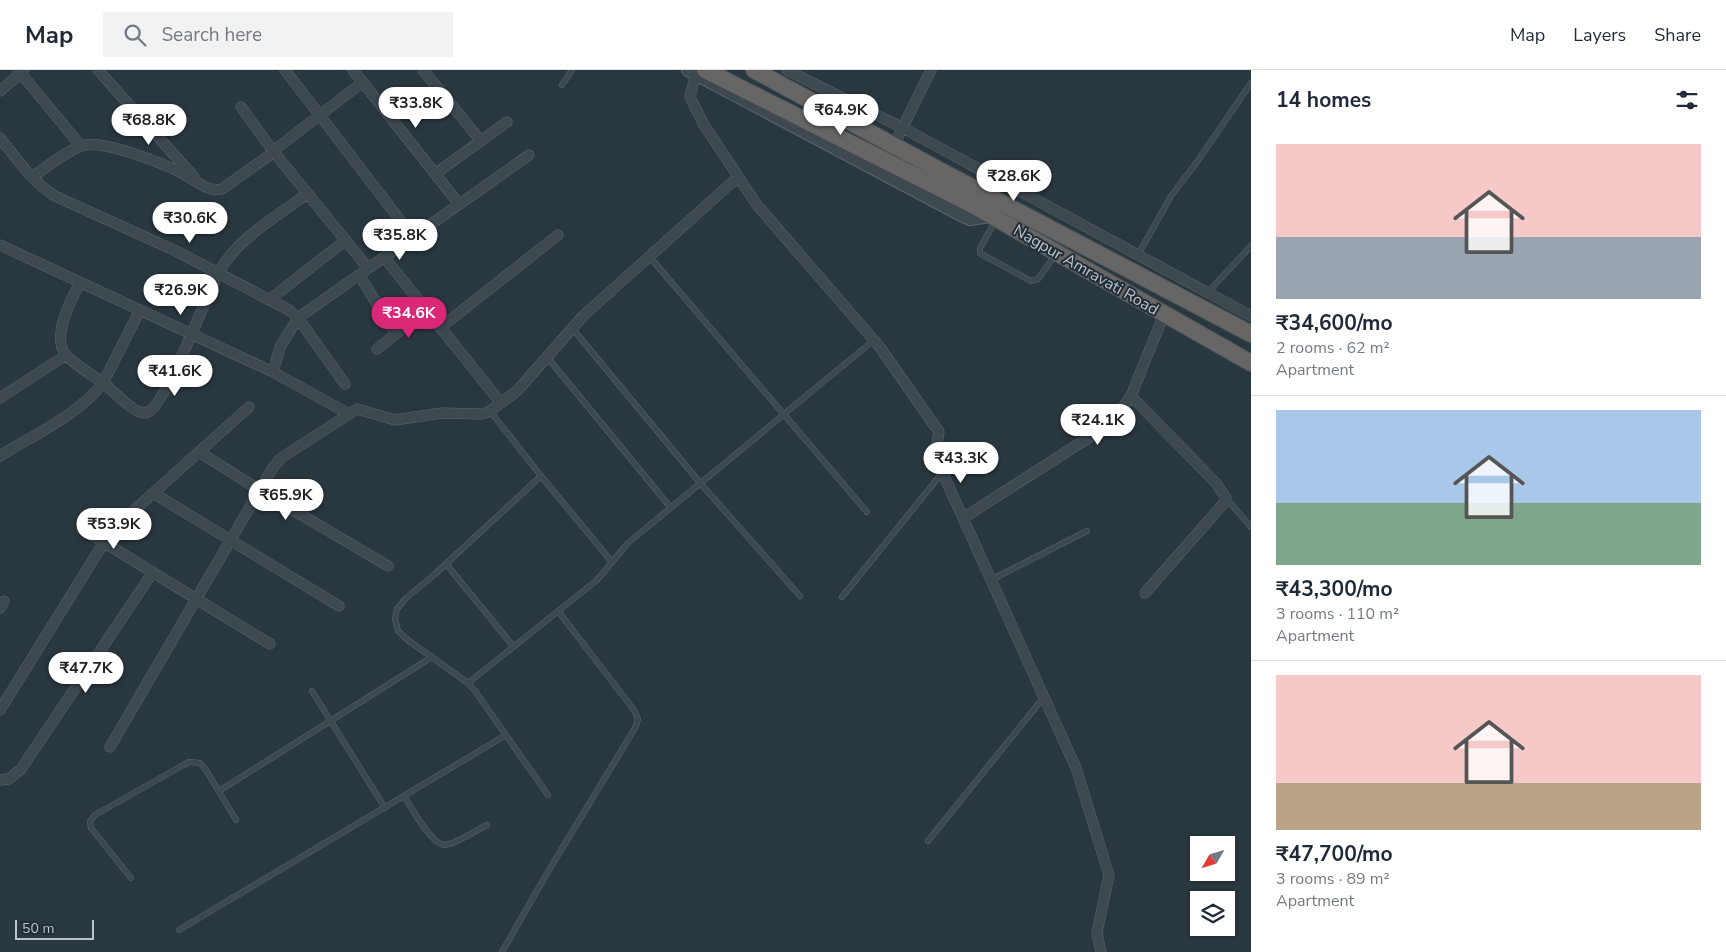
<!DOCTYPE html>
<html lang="en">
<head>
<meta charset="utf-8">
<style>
  :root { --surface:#fff; --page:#f2f2f3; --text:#1f2937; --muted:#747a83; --line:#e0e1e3; --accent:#db2777 }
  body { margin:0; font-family:"Nunito Sans",sans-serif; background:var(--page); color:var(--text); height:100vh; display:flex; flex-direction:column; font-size:19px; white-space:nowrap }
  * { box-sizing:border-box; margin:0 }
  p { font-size:16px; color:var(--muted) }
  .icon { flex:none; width:28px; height:28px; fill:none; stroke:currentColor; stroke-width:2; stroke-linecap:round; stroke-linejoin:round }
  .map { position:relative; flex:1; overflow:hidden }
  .panel { display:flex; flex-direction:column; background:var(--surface); width:475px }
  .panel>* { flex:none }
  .needle { width:32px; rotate:231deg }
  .tools { position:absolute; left:1190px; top:766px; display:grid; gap:10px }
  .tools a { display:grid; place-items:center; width:45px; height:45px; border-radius:0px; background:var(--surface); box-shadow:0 1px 4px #0004; font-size:25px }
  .scale { position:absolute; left:15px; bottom:12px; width:79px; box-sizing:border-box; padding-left:5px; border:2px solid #bac3ca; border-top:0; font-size:14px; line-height:18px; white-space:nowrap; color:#bac3ca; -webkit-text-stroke:4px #222d35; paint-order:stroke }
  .price { position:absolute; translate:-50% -42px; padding:0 11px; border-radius:18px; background:#fff; color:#222; font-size:16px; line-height:32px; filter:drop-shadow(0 1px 2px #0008) }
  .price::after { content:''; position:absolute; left:50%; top:30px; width:15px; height:11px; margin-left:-8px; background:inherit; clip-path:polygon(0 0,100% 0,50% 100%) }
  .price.selected { background:var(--accent); color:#fff }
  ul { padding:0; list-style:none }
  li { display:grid; align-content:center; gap:10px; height:265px; padding:0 25px }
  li+li { border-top:1px solid var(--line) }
  li span { display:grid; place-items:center; height:155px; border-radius:0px; color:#555 }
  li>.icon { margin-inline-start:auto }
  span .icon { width:90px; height:90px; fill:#fffc; stroke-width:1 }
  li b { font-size:21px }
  h2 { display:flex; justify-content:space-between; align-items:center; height:60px; padding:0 25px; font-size:21px }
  header { display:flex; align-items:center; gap:30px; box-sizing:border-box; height:70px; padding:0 25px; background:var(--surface); border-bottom:1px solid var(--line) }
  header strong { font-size:24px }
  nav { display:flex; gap:28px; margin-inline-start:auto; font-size:18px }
  .search { width:350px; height:45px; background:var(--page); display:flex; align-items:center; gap:12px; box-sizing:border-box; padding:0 18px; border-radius:0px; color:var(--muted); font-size:19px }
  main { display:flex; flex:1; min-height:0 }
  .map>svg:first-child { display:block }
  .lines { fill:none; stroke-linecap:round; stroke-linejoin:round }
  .service-casing { stroke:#5b666d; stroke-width:6 }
  .minor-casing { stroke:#5b666d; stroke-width:11 }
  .tertiary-casing { stroke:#5b666d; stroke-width:14 }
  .trunk-casing { stroke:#48535a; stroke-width:18 }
  .service { stroke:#3d484f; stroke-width:5 }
  .minor { stroke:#3d484f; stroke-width:10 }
  .tertiary { stroke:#3d484f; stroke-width:12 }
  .trunk { stroke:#686665; stroke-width:16 }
  .labels { text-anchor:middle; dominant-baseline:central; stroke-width:4; stroke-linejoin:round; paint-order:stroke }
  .street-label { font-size:16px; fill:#bac3ca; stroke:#222d35 }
</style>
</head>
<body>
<header>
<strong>Map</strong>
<div class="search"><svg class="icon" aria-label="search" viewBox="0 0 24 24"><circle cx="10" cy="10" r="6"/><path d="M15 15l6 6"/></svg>Search here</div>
<nav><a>Map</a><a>Layers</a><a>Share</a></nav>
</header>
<main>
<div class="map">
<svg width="1251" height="882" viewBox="0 0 1251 882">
  <rect width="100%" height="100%" fill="#29373f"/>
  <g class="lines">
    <defs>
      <path id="service" d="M562,15L572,0
        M996,150L980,178V183L983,185L1031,211L1038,209L1055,185
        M1138,185L1171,126L1197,92L1251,13
        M649,186L867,442
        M1208,222L1251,176
        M572,258L701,414L800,526
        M547,287L671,438
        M490,341L541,406L612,492
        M541,406L435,504L406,528L397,539L395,549L398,561L409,571L468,613L475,621L548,725
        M1226,428L1251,457
        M446,494L513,576
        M991,510L1087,461
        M842,527L942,403
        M468,613L597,510L628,473L874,270
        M312,621L385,738
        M219,721L432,587
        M404,726C411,737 431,774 444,775C454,775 477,760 487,755
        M928,771L1044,627
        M131,808L91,758L90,751L95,745L178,698L189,692L200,693L206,700L236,750
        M179,860L506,665
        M502,882L546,805L635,658L638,649L634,640L558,541"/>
      <path id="minor" d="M18,0L81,76
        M98,0L194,107
        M285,0L413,167
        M353,0L459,134
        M423,0L481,71
        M697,0L690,27L704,55L757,135L879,276L939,362L935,386L1076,698L1109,805L1097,863L1101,882
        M787,0L903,58L1251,246
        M0,21L24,0
        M241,37L273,81L368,198
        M0,68C17,89 32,112 55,126L176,181L289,240L298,248L345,314
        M894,75L931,0
        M273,81L363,12
        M435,104L507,52
        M32,107C47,97 63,83 81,76C101,68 168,95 187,106C199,113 209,122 222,119L274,82
        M0,175L273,302L349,344
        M384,187L501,333
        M359,205L396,264
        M80,213C71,229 52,266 65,284C72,293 92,305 102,312C114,321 124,334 137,341C140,342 144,344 148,342C166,335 206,226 218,204C235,170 277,146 307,124
        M269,230L346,170
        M440,258L558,165
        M377,279L426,240
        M273,302L280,277L298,248L529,85
        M1131,326L1216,413L1226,428L1224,433L1145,523
        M0,328L66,285
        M199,382L261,421L388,496
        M0,386C32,366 81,343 103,313L140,240
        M153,423L339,536
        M963,448L1096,363L1117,346L1131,326L1164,244
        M82,459L270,574
        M0,538L4,531
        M0,640L111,461L249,337
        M110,677L272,399L281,388L357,339L395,350L442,343L483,344L490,341L517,321L583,246L738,107
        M0,710L9,709L21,699L153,502"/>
      <path id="tertiary" d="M688,0L961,145L970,149L991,146"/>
      <path id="trunk" d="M705,0L969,133L1251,293
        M754,0L941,101L1251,264"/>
    </defs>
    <use href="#service" class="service-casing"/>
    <use href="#minor" class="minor-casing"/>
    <use href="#tertiary" class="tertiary-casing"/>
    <use href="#trunk" class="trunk-casing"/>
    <use href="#service" class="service"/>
    <use href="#minor" class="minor"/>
    <use href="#tertiary" class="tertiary"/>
    <use href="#trunk" class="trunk"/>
  </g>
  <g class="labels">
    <g class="street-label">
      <text transform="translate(1086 200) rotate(30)">Nagpur Amravati Road</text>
    </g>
  </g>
</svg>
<div class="tools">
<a><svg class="needle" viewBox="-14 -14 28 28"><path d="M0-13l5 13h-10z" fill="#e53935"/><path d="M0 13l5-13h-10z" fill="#747a83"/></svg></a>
<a><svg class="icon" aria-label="layers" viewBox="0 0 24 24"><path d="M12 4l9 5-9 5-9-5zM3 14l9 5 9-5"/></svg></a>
</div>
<div class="scale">50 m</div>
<b class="price" style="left:416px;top:59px">₹33.8K</b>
<b class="price" style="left:841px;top:66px">₹64.9K</b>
<b class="price" style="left:149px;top:76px">₹68.8K</b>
<b class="price" style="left:1014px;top:132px">₹28.6K</b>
<b class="price" style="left:190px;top:174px">₹30.6K</b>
<b class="price" style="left:400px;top:191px">₹35.8K</b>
<b class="price" style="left:181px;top:246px">₹26.9K</b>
<b class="price selected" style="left:409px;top:269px">₹34.6K</b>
<b class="price" style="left:175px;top:327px">₹41.6K</b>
<b class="price" style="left:1098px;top:376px">₹24.1K</b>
<b class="price" style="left:961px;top:414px">₹43.3K</b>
<b class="price" style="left:286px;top:451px">₹65.9K</b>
<b class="price" style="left:114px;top:480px">₹53.9K</b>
<b class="price" style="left:86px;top:624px">₹47.7K</b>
</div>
<section class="panel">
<h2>14 homes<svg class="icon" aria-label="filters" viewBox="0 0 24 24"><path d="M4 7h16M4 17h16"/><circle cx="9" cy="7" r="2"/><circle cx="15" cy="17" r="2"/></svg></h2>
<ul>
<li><span style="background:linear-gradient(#f6c9c9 60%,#9aa5b1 0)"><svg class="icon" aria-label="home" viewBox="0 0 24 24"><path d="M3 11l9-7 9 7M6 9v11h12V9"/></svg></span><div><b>₹34,600/mo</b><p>2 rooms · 62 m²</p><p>Apartment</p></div></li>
<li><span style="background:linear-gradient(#a9c7e8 60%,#7fa58c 0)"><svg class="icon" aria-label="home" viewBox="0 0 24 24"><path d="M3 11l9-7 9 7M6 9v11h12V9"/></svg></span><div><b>₹43,300/mo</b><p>3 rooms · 110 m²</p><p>Apartment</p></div></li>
<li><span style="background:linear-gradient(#f6c9c9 70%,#b9a48a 0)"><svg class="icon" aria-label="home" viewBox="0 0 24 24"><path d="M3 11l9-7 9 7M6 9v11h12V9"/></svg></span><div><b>₹47,700/mo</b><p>3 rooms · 89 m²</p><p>Apartment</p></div></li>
</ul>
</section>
</main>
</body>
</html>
